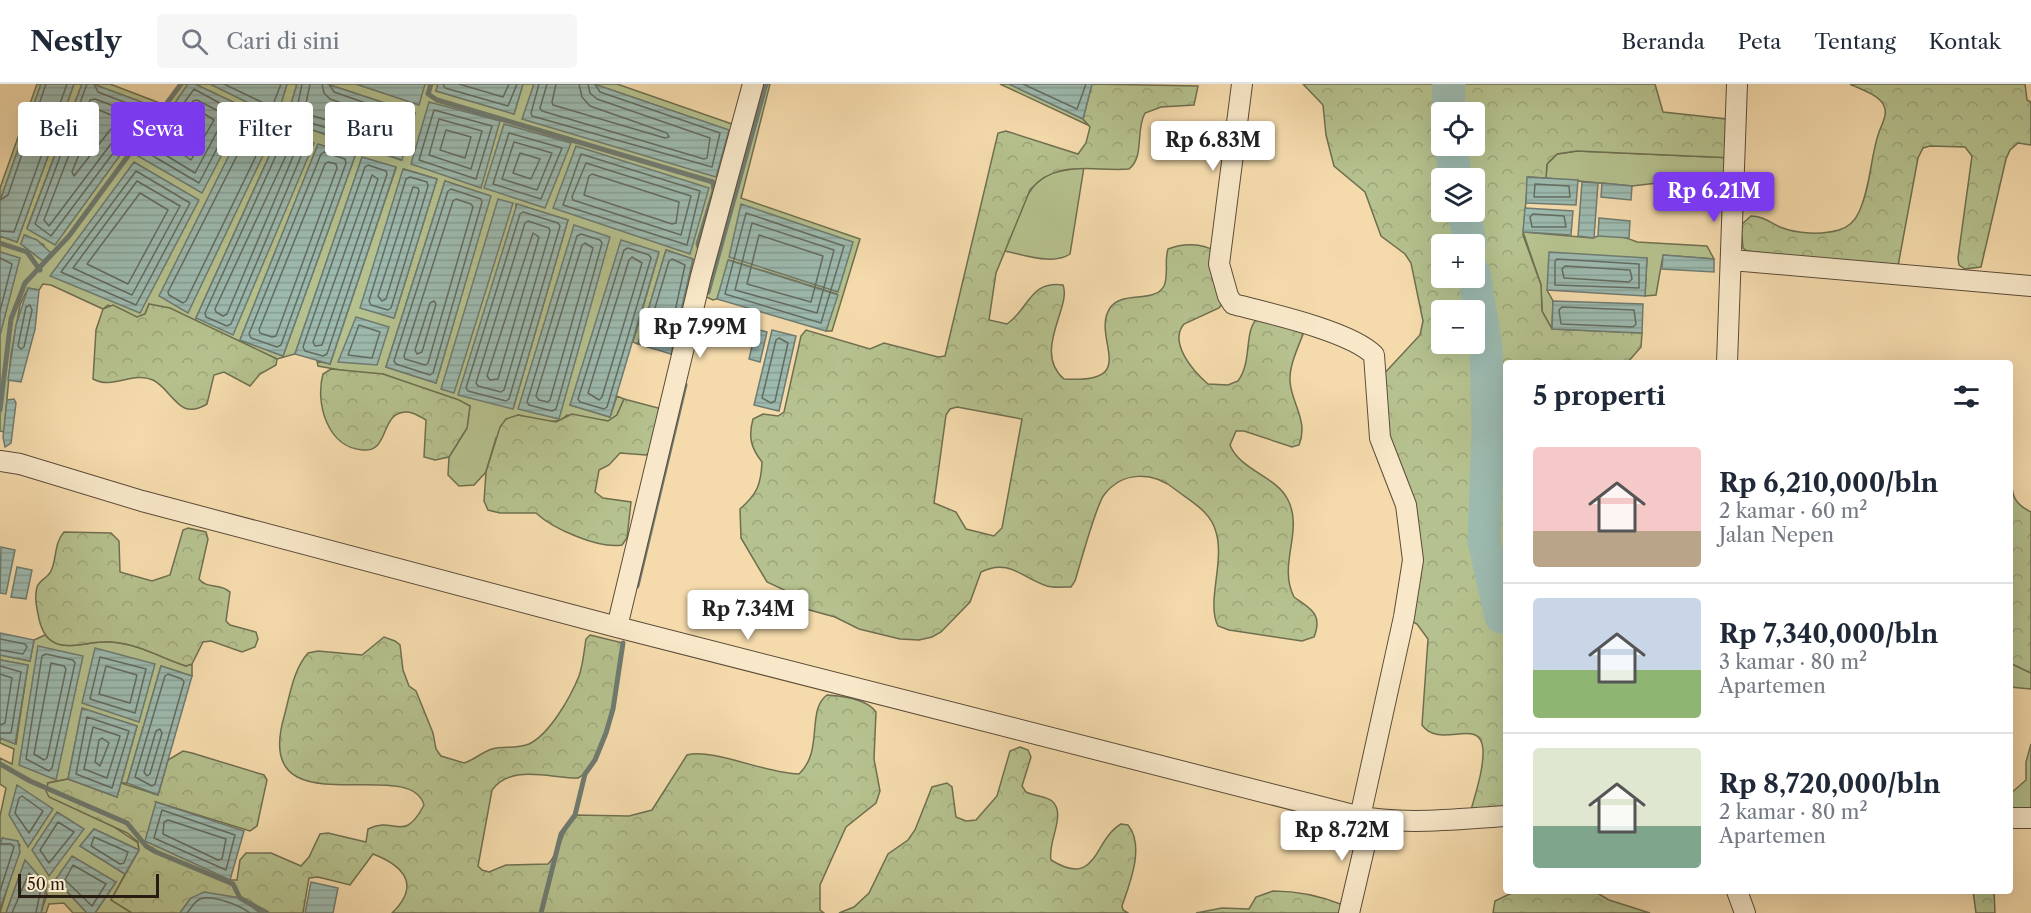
<!DOCTYPE html>
<html lang="id">
<head>
<meta charset="utf-8">
<style>
  :root { --surface:#fff; --page:#f6f6f7; --text:#1f2937; --muted:#747a83; --line:#e0e1e3; --accent:#7c3aed }
  body { margin:0; font-family:"Libre Caslon Text",serif; background:var(--page); color:var(--text); height:100vh; display:flex; flex-direction:column; font-size:22px; white-space:nowrap }
  * { box-sizing:border-box; margin:0 }
  p { font-size:20px; color:var(--muted) }
  .icon { flex:none; width:33px; height:33px; fill:none; stroke:currentColor; stroke-width:2; stroke-linecap:round; stroke-linejoin:round }
  .map { position:relative; flex:1; overflow:hidden }
  .side { position:absolute; left:1503px; top:276px; width:510px; height:534px; display:flex; flex-direction:column; background:var(--surface); border-radius:6px; box-shadow:0 6px 24px #0002 }
  .side>* { flex:none }
  .guide { position:absolute; left:18px; top:18px; width:570px; height:54px; display:flex; gap:12px }
  .tools { position:absolute; left:1431px; top:18px; display:grid; gap:12px }
  .tools a { display:grid; place-items:center; width:54px; height:54px; border-radius:6px; background:var(--surface); box-shadow:0 6px 24px #0002; font-size:30px }
  .scale { position:absolute; left:18px; bottom:15px; width:141px; box-sizing:border-box; padding-left:6px; border:3px solid #291d13; border-top:0; font-size:16px; line-height:21px; white-space:nowrap; color:#291d13; -webkit-text-stroke:4px #f8e8c9; paint-order:stroke }
  .price { position:absolute; translate:-50% -51px; padding:0 14px; border-radius:6px; background:#fff; color:#222; font-size:20px; line-height:39px; filter:drop-shadow(0 2px 3px #0008) }
  .price::after { content:''; position:absolute; left:50%; top:36px; width:18px; height:14px; margin-left:-9px; background:inherit; clip-path:polygon(0 0,100% 0,50% 100%) }
  .price.selected { background:var(--accent); color:#fff }
  ul { padding:0; list-style:none }
  li { display:flex; align-items:center; gap:18px; height:150px; padding:0 30px }
  li+li { border-top:2px solid var(--line) }
  li span { display:grid; place-items:center; flex:none; width:168px; height:120px; border-radius:6px; color:#555 }
  li>.icon { margin-inline-start:auto }
  span .icon { width:72px; height:72px; fill:#fffc; stroke-width:1 }
  li b { font-size:26px }
  h2 { display:flex; justify-content:space-between; align-items:center; height:72px; padding:0 30px; font-size:26px }
  .chip { padding:0 21px; border-radius:6px; background:var(--surface); box-shadow:0 6px 24px #0002; font-size:21px; line-height:54px }
  .chip.selected { background:var(--accent); color:#fff }
  header { display:flex; align-items:center; gap:36px; box-sizing:border-box; height:84px; padding:0 30px; background:var(--surface); border-bottom:2px solid var(--line) }
  header strong { font-size:28px }
  nav { display:flex; gap:33px; margin-inline-start:auto; font-size:21px }
  .search { width:420px; height:54px; background:var(--page); display:flex; align-items:center; gap:15px; box-sizing:border-box; padding:0 21px; border-radius:6px; color:var(--muted); font-size:22px }
  .map>svg:first-child { display:block }
  .green { fill:#b5c18e; stroke:#6f6f50; stroke-width:1.5; fill-rule:evenodd }
  .forest { fill:url(#forest-crowns); stroke:#6f6f50; stroke-width:1.5; fill-rule:evenodd }
  .water { fill:url(#water-rules); stroke:#6f7b71; stroke-width:1.5 }
  .lines { fill:none; stroke-linecap:round; stroke-linejoin:round }
  .shore { stroke:#636c61; stroke-width:1.5 }
  .stream { stroke:#6f7b71; stroke-width:5 }
  .river { stroke:#9dbaaf; stroke-width:33 }
  .minor-casing { stroke:#5c4c39; stroke-width:22 }
  .minor { stroke:#f8e8c9; stroke-width:20 }
</style>
</head>
<body>
<header>
<strong>Nestly</strong>
<div class="search"><svg class="icon" aria-label="search" viewBox="0 0 24 24"><circle cx="10" cy="10" r="6"/><path d="M15 15l6 6"/></svg>Cari di sini</div>
<nav><a>Beranda</a><a>Peta</a><a>Tentang</a><a>Kontak</a></nav>
</header>
<div class="map">
<svg width="2031" height="829" viewBox="0 0 2031 829">
  <defs>
    <pattern id="forest-crowns" width="20" height="18" patternUnits="userSpaceOnUse" patternTransform="scale(1.5)"><rect width="20" height="18" fill="#b5c18e"/><path d="M2 6a3 3 0 1 1 6 0M12 15a3 3 0 1 1 6 0" fill="none" stroke="#9ca57a"/></pattern>
    <pattern id="water-rules" width="6" height="5" patternUnits="userSpaceOnUse" patternTransform="scale(1.5)"><rect width="6" height="5" fill="#9dbaaf"/><path d="M0 2.5h6" fill="none" stroke="#879f96"/></pattern>
  </defs>
  <rect width="100%" height="100%" fill="#f5dbac"/>
  <filter id="stains"><feTurbulence type="fractalNoise" baseFrequency=".00333" numOctaves="4"/><feColorMatrix values="0 0 0 0 .2 0 0 0 0 .09 0 0 0 0 .02 0 0 0 .5 -.17"/></filter>
  <radialGradient id="worn" r=".72"><stop offset=".6" stop-color="#630" stop-opacity="0"/><stop offset="1" stop-color="#630" stop-opacity=".3"/></radialGradient>
  <path class="green" d="M37,0H41L0,117V104Z
    M74,0H82L27,144L155,23L93,0H110L165,21L181,0H188L139,72L245,24L195,0H210L277,32L287,0H297L286,37L401,76L415,29L327,0H356L418,20L425,0H438L436,7L514,30L523,0H534L523,35L728,46L594,0H617L732,40L743,0H770L741,114L860,155L832,247H826L837,210L729,176L717,215L713,216L702,211L681,274L671,270L693,175L666,166L638,260L633,258L659,168L570,321L610,333L617,312L624,315L617,331L608,337L567,331C556,344 532,334 518,331L496,354L486,388L474,401L459,402L448,391L449,373L467,344L470,322L383,290L357,289L318,282L317,277L330,280L396,84L362,74L295,270L277,275L198,238L149,220L145,230L137,234L108,221L103,225L51,201L43,200L39,206L28,204L20,221L11,270L4,348L0,347V251L19,174L0,168V152L17,158ZM280,48L313,59L196,235V234ZM318,61L355,72L283,272L240,256ZM404,85L437,95L394,234L361,224ZM445,97L490,112L436,299L386,283ZM516,120L568,136L513,325ZM25,151L44,161L43,177L21,160Z
    M1000,0H1009L1083,35L1090,42Z
    M1577,67L1734,74L1732,101L1666,98L1632,102L1546,94L1547,80L1557,70Z
    M1084,83L1070,170C1053,182 1023,170 1004,167C1012,146 1026,100 1047,91C1058,86 1072,86 1084,83Z
    M1523,148L1592,154C1604,149 1624,152 1637,158L1707,162L1714,175L1663,171L1656,211L1645,212L1647,174L1547,206L1553,217L1552,245L1542,227L1541,201Z
    M45,551C64,571 87,556 111,558C138,560 161,573 186,582L192,580V592L161,582L127,699H121L137,642L82,625L68,695L48,699L138,759L139,766L94,745L80,762L125,790L111,816L132,829H95L116,798L56,796L87,829H73L64,819L49,820L46,829H41L47,810L25,777L6,829H0L20,761L3,754L0,761V732L6,704L0,700V674L12,680L14,665L0,659V654L16,660L28,581L0,576V571L30,577L34,556Z
    M2010,579L2031,589V605L2010,603Z
    M2031,660V734H2010V710L2026,696V678Z"/>
  <path class="forest" d="M1092,0L1198,2L1194,21L1161,23L1145,29C1135,47 1145,72 1129,85C1093,88 1057,74 1030,106L996,189L989,236L1007,240C1030,224 1029,197 1063,201C1072,223 1032,267 1064,295C1143,300 1090,254 1110,224C1122,206 1154,220 1164,202C1169,191 1164,177 1168,165C1183,159 1201,159 1215,167L1228,212L1219,224L1184,240C1168,259 1194,288 1208,300L1228,301L1238,297C1253,277 1243,246 1258,234L1306,242C1301,258 1289,279 1290,297C1291,319 1309,337 1299,361L1292,363L1244,347H1236L1230,361C1239,385 1276,393 1287,414C1305,446 1277,480 1294,513C1311,525 1323,530 1314,553L1302,557L1229,546L1218,542C1206,519 1225,478 1216,448C1211,428 1192,418 1176,406C1154,388 1123,386 1104,411C1096,421 1080,481 1075,497L1071,503C1063,503 1054,504 1047,502C1022,494 1009,474 981,488L970,518L941,548L932,553L919,556L900,555L859,545L835,533L806,525L793,510L767,498L741,454L740,425C757,410 761,401 762,378C751,364 748,353 753,335L763,330L778,332L784,328L801,252L806,246L870,265L884,259L938,273L945,272L998,49L1006,47L1078,70L1086,59L1090,43L1083,35ZM957,323L1022,335L1002,444L994,452L966,445L956,428L934,419L946,331L950,325Z
    M1303,0H1655L1663,28L1736,36L1734,74L1577,67L1557,70L1547,80L1546,94L1528,93L1523,151L1541,201L1542,227L1552,245L1642,249L1641,263L1627,279H1506V732L1469,734C1474,713 1484,687 1483,665C1480,632 1440,666 1422,641L1428,555L1417,540L1404,533L1413,476L1392,385L1381,293L1420,251L1423,237L1411,179L1405,170L1381,152L1365,108L1334,82L1326,51L1323,21ZM1442,28H1474V62H1442ZM1442,94H1474V128H1442ZM1442,160H1474V194H1442ZM1442,226H1474V260H1442Z
    M1850,0H2025L2027,16L2031,18V61L2018,59L2010,66L2006,75L1981,183L1965,185L1959,181L1958,174L1972,72L1965,63L1930,62L1923,64L1918,74L1898,182L1887,183L1747,167L1743,164L1741,141L1751,132C1763,132 1769,138 1780,143C1797,150 1822,151 1839,146C1849,143 1855,137 1859,128C1871,102 1870,74 1879,48C1882,40 1888,30 1884,22C1880,11 1860,5 1850,0Z
    M149,220L170,224L277,275L276,281L260,290L250,302L224,288L214,291L207,320C178,338 173,306 153,296C132,287 113,306 93,295L96,246L103,225L113,221L137,233L145,230Z
    M331,285L383,290L459,316L470,322L467,344L449,373L435,376L424,373L426,336C417,331 411,326 400,329C381,335 388,368 363,366C327,364 315,318 323,290Z
    M624,315L662,325L649,369L646,371L620,369L609,381L599,386L595,408L603,414L631,418L627,454L622,461C599,465 553,445 536,429H500L488,426L484,417L486,388L500,343L506,335L518,331L556,338L572,330L608,337L617,331Z
    M2010,380C2014,402 2006,416 2031,428V589L2010,579Z
    M188,444L206,448L208,455L199,495C206,505 221,499 230,508L226,537L230,541L256,548L258,555L255,563L242,568L211,557L203,558L192,580L186,582C161,574 139,560 112,558C83,555 49,578 39,535C37,524 34,515 37,503C40,495 48,494 51,487C57,474 54,459 64,448L111,449L119,457L120,488L152,497L170,491L183,446Z
    M590,551L623,559C617,594 612,676 578,694C549,694 511,680 492,706L478,782L482,786L489,788L506,781L548,780C561,767 561,746 575,731L629,732L652,726L687,671C713,664 767,690 799,690C824,667 806,626 827,611C843,612 867,615 876,628L874,675L880,707L876,719L846,743L820,801V826L824,829H392C421,801 404,782 373,770L350,801L318,793L309,794L303,829H260L240,814L224,812L191,814L180,829H132L111,816L139,766L138,758L127,749L49,713L46,707L48,699L68,695L117,713L121,699L158,711L168,676L183,667L192,669L264,691L267,696L257,742L250,747L156,718L230,796H237L240,776L246,769H271L301,782L309,773L320,750L328,749L366,758L368,745C395,731 403,761 424,721C410,669 251,748 284,633C290,611 293,586 308,569L318,567L362,571L384,553L395,557L400,561L403,586L409,602L416,607L433,649L436,665L441,672L464,679C474,676 482,668 492,665C505,662 516,665 529,660C550,650 571,612 579,592C583,581 584,567 586,555Z
    M1020,663L1028,666L1031,673L1022,702L1026,708C1034,712 1046,712 1052,717C1067,730 1047,759 1051,776C1098,805 1093,756 1121,740L1128,741C1145,762 1130,799 1122,822L1123,826L1128,829H839L854,823L869,809L888,770L908,756L915,746L932,703L947,699L952,703L956,733L966,737L976,736L997,712L1010,667Z
    M1273,807C1296,807 1321,812 1343,821L1344,829H1196L1222,824L1249,825L1256,813Z
    M1516,807H1594L1609,816L1650,829H1493L1495,817Z
    M1973,807H1994L1995,829H1976Z"/>
  <path class="water" d="M41,0H74L17,158L0,152V117Z
    M82,0H93L155,23L55,161L27,145Z
    M188,0H195L246,24L202,109L138,72Z
    M210,0H287L277,33Z
    M297,0H327L415,29L402,76L286,37Z
    M356,0H425L419,21Z
    M438,0H523L514,30L436,7Z
    M534,0H594L729,46L716,93L522,35Z
    M1009,0H1092L1083,35Z
    M429,18L500,37L481,104L411,80Z
    M251,27L278,40L188,229L159,212Z
    M504,40L571,59L545,124L484,104Z
    M280,48L314,59L233,251L196,234Z
    M318,60L355,72L283,272L240,256Z
    M576,62L709,104L690,170L553,124Z
    M362,73L396,83L330,280L295,270Z
    M134,78L199,116L140,229L50,192Z
    M403,85L437,95L394,234L360,224Z
    M1527,93L1578,96L1576,121L1526,119Z
    M445,97L491,112L436,299L386,283Z
    M1582,98L1598,99L1594,154L1578,152Z
    M1602,99L1632,102L1631,116L1601,113Z
    M498,115L513,119L454,309L441,305Z
    M517,120L568,136L513,325L458,311Z
    M741,120L853,158L838,208L729,173Z
    M1525,124L1573,127L1571,151L1523,148Z
    M1599,134L1630,137L1629,154L1598,152Z
    M574,141L610,153L559,335L518,325Z
    M24,151L37,156L51,169L43,177L21,160Z
    M621,156L659,168L610,333L570,321Z
    M666,166L693,175L671,270L638,260Z
    M0,168L20,174L0,251Z
    M1549,168L1647,174L1645,212L1547,206Z
    M1663,171L1714,175V188L1662,185Z
    M728,176L838,211L826,247L717,215Z
    M28,204L39,206L35,245L21,298L8,296L16,241Z
    M1553,217L1643,220L1642,249L1552,245Z
    M356,233L389,243L377,281L338,278Z
    M756,245L767,248L760,278L749,275Z
    M772,246L796,252L779,327L754,321Z
    M14,315L16,319L11,359L5,363L3,353L7,316Z
    M1,463L15,466L6,510L0,509Z
    M17,483L32,486L26,515L11,513Z
    M0,549L34,556L30,577L0,571Z
    M38,562L83,572L56,696L19,681Z
    M95,564L155,580L139,638L82,619Z
    M0,576L28,581L15,660L0,654Z
    M161,582L192,592L158,711L127,699Z
    M82,624L137,642L117,713L68,695Z
    M17,701L53,725L28,763L9,731Z
    M156,718L244,747L230,796L145,757Z
    M57,728L84,745L49,792L32,766Z
    M94,745L139,766L125,790L80,762Z
    M2,754L18,757L20,768L0,825V761Z
    M72,772L116,798L95,829H87L56,795Z
    M25,776L47,801L41,829H6Z
    M311,798L338,804L333,829H305Z
    M204,808L240,814L260,829H180L191,814Z"/>
  <g class="lines">
    <path class="shore" d="M87,0L35,140L51,152L144,28L142,25L98,8L94,0
      M224,0L272,23L281,0
      M302,0L295,34L398,66L406,33L334,8L329,0
      M310,0L304,29L393,57L397,38L330,15L324,9L322,0
      M443,0L445,4L508,22L517,0
      M459,0L503,13L509,0
      M539,0L531,29L532,32L712,83L720,49L600,8L595,0
      M547,0L540,24L542,27L704,75L707,74L710,54L597,15L590,9L588,0
      M556,0L552,18L553,21L665,54L669,53L667,49L590,22L582,13L579,0
      M1023,0L1077,25L1086,0
      M194,5L236,28L199,99L148,69Z
      M95,15L130,28L132,32L49,142L44,136L90,16Z
      M197,16L226,31L195,89L159,67L193,17Z
      M99,26L116,33L118,36L74,92L72,88L96,28Z
      M434,26L492,42L476,95L419,76Z
      M200,27L214,36L191,76L172,63L196,28Z
      M439,35L482,47L471,85L429,71Z
      M255,36L268,42L269,45L186,217L183,219L169,211L168,208Z
      M446,46L471,53L465,74L440,66Z
      M509,49L562,64L541,115L493,100Z
      M286,56L303,62L304,65L231,240L227,242L206,233L205,229L282,58Z
      M514,58L552,69L537,106L502,95Z
      M289,65L294,70L227,230L223,232L216,228L215,225Z
      M324,68L345,75L346,79L281,261L277,263L251,254L249,250L321,70Z
      M520,69L540,75L531,95L513,89Z
      M581,70L700,107L687,161L563,121Z
      M328,78L336,80L337,84L276,252L272,253L260,249L259,246L325,80Z
      M586,79L691,112L681,151L573,116L572,113Z
      M368,81L386,87L387,90L327,270L323,272L305,267L303,263L365,83Z
      M136,87L190,119L136,221L61,188Z
      M592,90L679,118L676,139L672,140L584,111L589,92Z
      M372,91L378,95L322,261L315,262L313,258Z
      M410,93L427,98L428,102L391,224L388,226L371,221L369,217L406,95Z
      M137,97L180,122L132,211L73,184Z
      M1535,100L1569,102L1570,113H1534Z
      M413,103L418,104L419,107L386,215L382,217L378,212Z
      M451,105L481,115L482,118L433,289L430,291L396,280L394,277L448,107Z
      M140,109L168,126L128,200L87,180Z
      M456,115L471,120L473,123L428,279L425,281L405,275L404,272L453,117Z
      M0,116L8,111L46,0
      M523,128L558,139L560,142L509,315L506,317L468,307L466,304L520,130Z
      M746,129L844,162L821,239L725,210Z
      M1533,130L1564,132L1566,143H1532L1530,133Z
      M528,137L549,144L550,147L504,306L501,308L478,302L476,299L525,139Z
      M752,139L834,166L817,229L735,206Z
      M0,147L14,148L67,0
      M533,149L539,153L498,295L490,296L487,292Z
      M581,150L600,156L602,159L556,325L552,327L529,321L527,318L577,152Z
      M759,151L823,172L811,218L747,200Z
      M585,159L593,164L550,316L548,318L539,316L536,312L582,161Z
      M628,164L649,171L651,174L607,323L604,325L580,318L578,315L624,166Z
      M632,173L642,179L602,313L599,316L588,309L629,176Z
      M0,174L12,180L0,227
      M672,175L685,181L668,260L664,262L646,254L669,177Z
      M1557,175L1639,180V204L1555,201V177Z
      M1565,182L1630,186L1632,195L1629,198L1564,194L1562,185Z
      M434,217L436,220L422,268L417,270L415,266L430,219Z
      M30,221L32,226L24,263L21,265L18,262L26,223Z
      M1562,223L1634,226L1636,240L1633,243L1561,240L1559,226Z
      M359,241L380,248L372,274L348,271Z
      M779,254L788,259L775,317L771,319L762,314L776,256Z
      M0,555L25,560L27,563L23,570L0,566
      M46,570L73,576L75,579L52,684L49,687L26,675L42,572Z
      M100,573L146,585L135,629L90,615Z
      M51,579L64,582L66,585L47,674L44,676L34,670Z
      M0,582L21,588L11,649H0
      M106,582L137,591L130,619L99,610Z
      M0,590L12,594L5,639L0,641
      M168,590L182,595L184,598L155,700L152,702L135,693L165,592Z
      M87,633L129,647L112,704L76,690Z
      M93,643L120,652L107,694L84,685Z
      M160,645L162,649L150,690L147,692L144,688L156,647Z
      M102,654L109,659L100,682L95,678L99,656Z
      M22,712L43,727L29,749L15,729L19,714Z
      M162,726L235,751L226,786L154,754Z
      M168,736L226,755L222,775L218,776L163,750L164,738Z
      M58,738L74,748L49,779L40,766Z
      M94,753L128,768L124,779L120,780L91,762Z
      M0,760H11L14,763L0,807
      M73,781L106,800L92,822L65,796Z
      M12,829L29,789L41,804L36,829
      M187,829C191,824 195,817 200,815C212,810 241,822 250,829"/>
    <path class="stream" d="M431,0L428,10L437,16L713,98L714,107L698,160L700,166
      M0,159L27,168L40,186
      M708,208L766,0
      M0,326L11,235L25,199L69,152L181,0
      M637,502L685,301
      M0,680L30,697L127,739L146,762L156,768L233,800L240,814L267,829
      M541,829L561,750L575,731L585,690L595,676L606,649L613,625L623,559"/>
    <path class="river" d="M1448,28L1449,0
      M1450,62L1456,94
      M1464,128L1470,160
      M1474,189L1486,263L1488,345L1484,457L1501,533"/>
    <defs>
      <path id="minor" d="M1242,0L1219,180L1228,212L1233,220C1268,229 1350,247 1374,271L1380,354L1406,421L1413,476L1404,533L1360,733
        M1732,176L2031,202
        M1727,279L1737,0
        M0,377L20,380L142,417L617,543L1353,731C1402,742 1456,735 1506,732
        M617,543L701,192L753,0
        M2010,734H2031
        M1737,807L1745,829
        M1349,829L1371,735"/>
    </defs>
    <use href="#minor" class="minor-casing"/>
    <use href="#minor" class="minor"/>
  </g>
  <rect width="100%" height="100%" filter="url(#stains)"/>
  <rect width="100%" height="100%" fill="url(#worn)"/>
</svg>
<div class="tools">
<a><svg class="icon" aria-label="locate" viewBox="0 0 24 24"><circle cx="12" cy="12" r="6"/><path d="M12 2v4M12 18v4M2 12h4M18 12h4"/></svg></a>
<a><svg class="icon" aria-label="layers" viewBox="0 0 24 24"><path d="M12 4l9 5-9 5-9-5zM3 14l9 5 9-5"/></svg></a>
<a>+</a>
<a>−</a>
</div>
<div class="scale">50 m</div>
<b class="price" style="left:1213px;top:88px">Rp 6.83M</b>
<b class="price selected" style="left:1714px;top:139px">Rp 6.21M</b>
<b class="price" style="left:700px;top:275px">Rp 7.99M</b>
<b class="price" style="left:748px;top:557px">Rp 7.34M</b>
<b class="price" style="left:1342px;top:778px">Rp 8.72M</b>
<div class="guide">
<a class="chip">Beli</a>
<a class="chip selected">Sewa</a>
<a class="chip">Filter</a>
<a class="chip">Baru</a>
</div>
<section class="side">
<h2>5 properti<svg class="icon" aria-label="filters" viewBox="0 0 24 24"><path d="M4 7h16M4 17h16"/><circle cx="9" cy="7" r="2"/><circle cx="15" cy="17" r="2"/></svg></h2>
<ul>
<li><span style="background:linear-gradient(#f6c9c9 70%,#b9a48a 0)"><svg class="icon" aria-label="home" viewBox="0 0 24 24"><path d="M3 11l9-7 9 7M6 9v11h12V9"/></svg></span><div><b>Rp 6,210,000/bln</b><p>2 kamar · 60 m²</p><p>Jalan Nepen</p></div></li>
<li><span style="background:linear-gradient(#c9d6e8 60%,#8fb573 0)"><svg class="icon" aria-label="home" viewBox="0 0 24 24"><path d="M3 11l9-7 9 7M6 9v11h12V9"/></svg></span><div><b>Rp 7,340,000/bln</b><p>3 kamar · 80 m²</p><p>Apartemen</p></div></li>
<li><span style="background:linear-gradient(#dfe7d0 65%,#7fa58c 0)"><svg class="icon" aria-label="home" viewBox="0 0 24 24"><path d="M3 11l9-7 9 7M6 9v11h12V9"/></svg></span><div><b>Rp 8,720,000/bln</b><p>2 kamar · 80 m²</p><p>Apartemen</p></div></li>
</ul>
</section>
</div>
</body>
</html>
